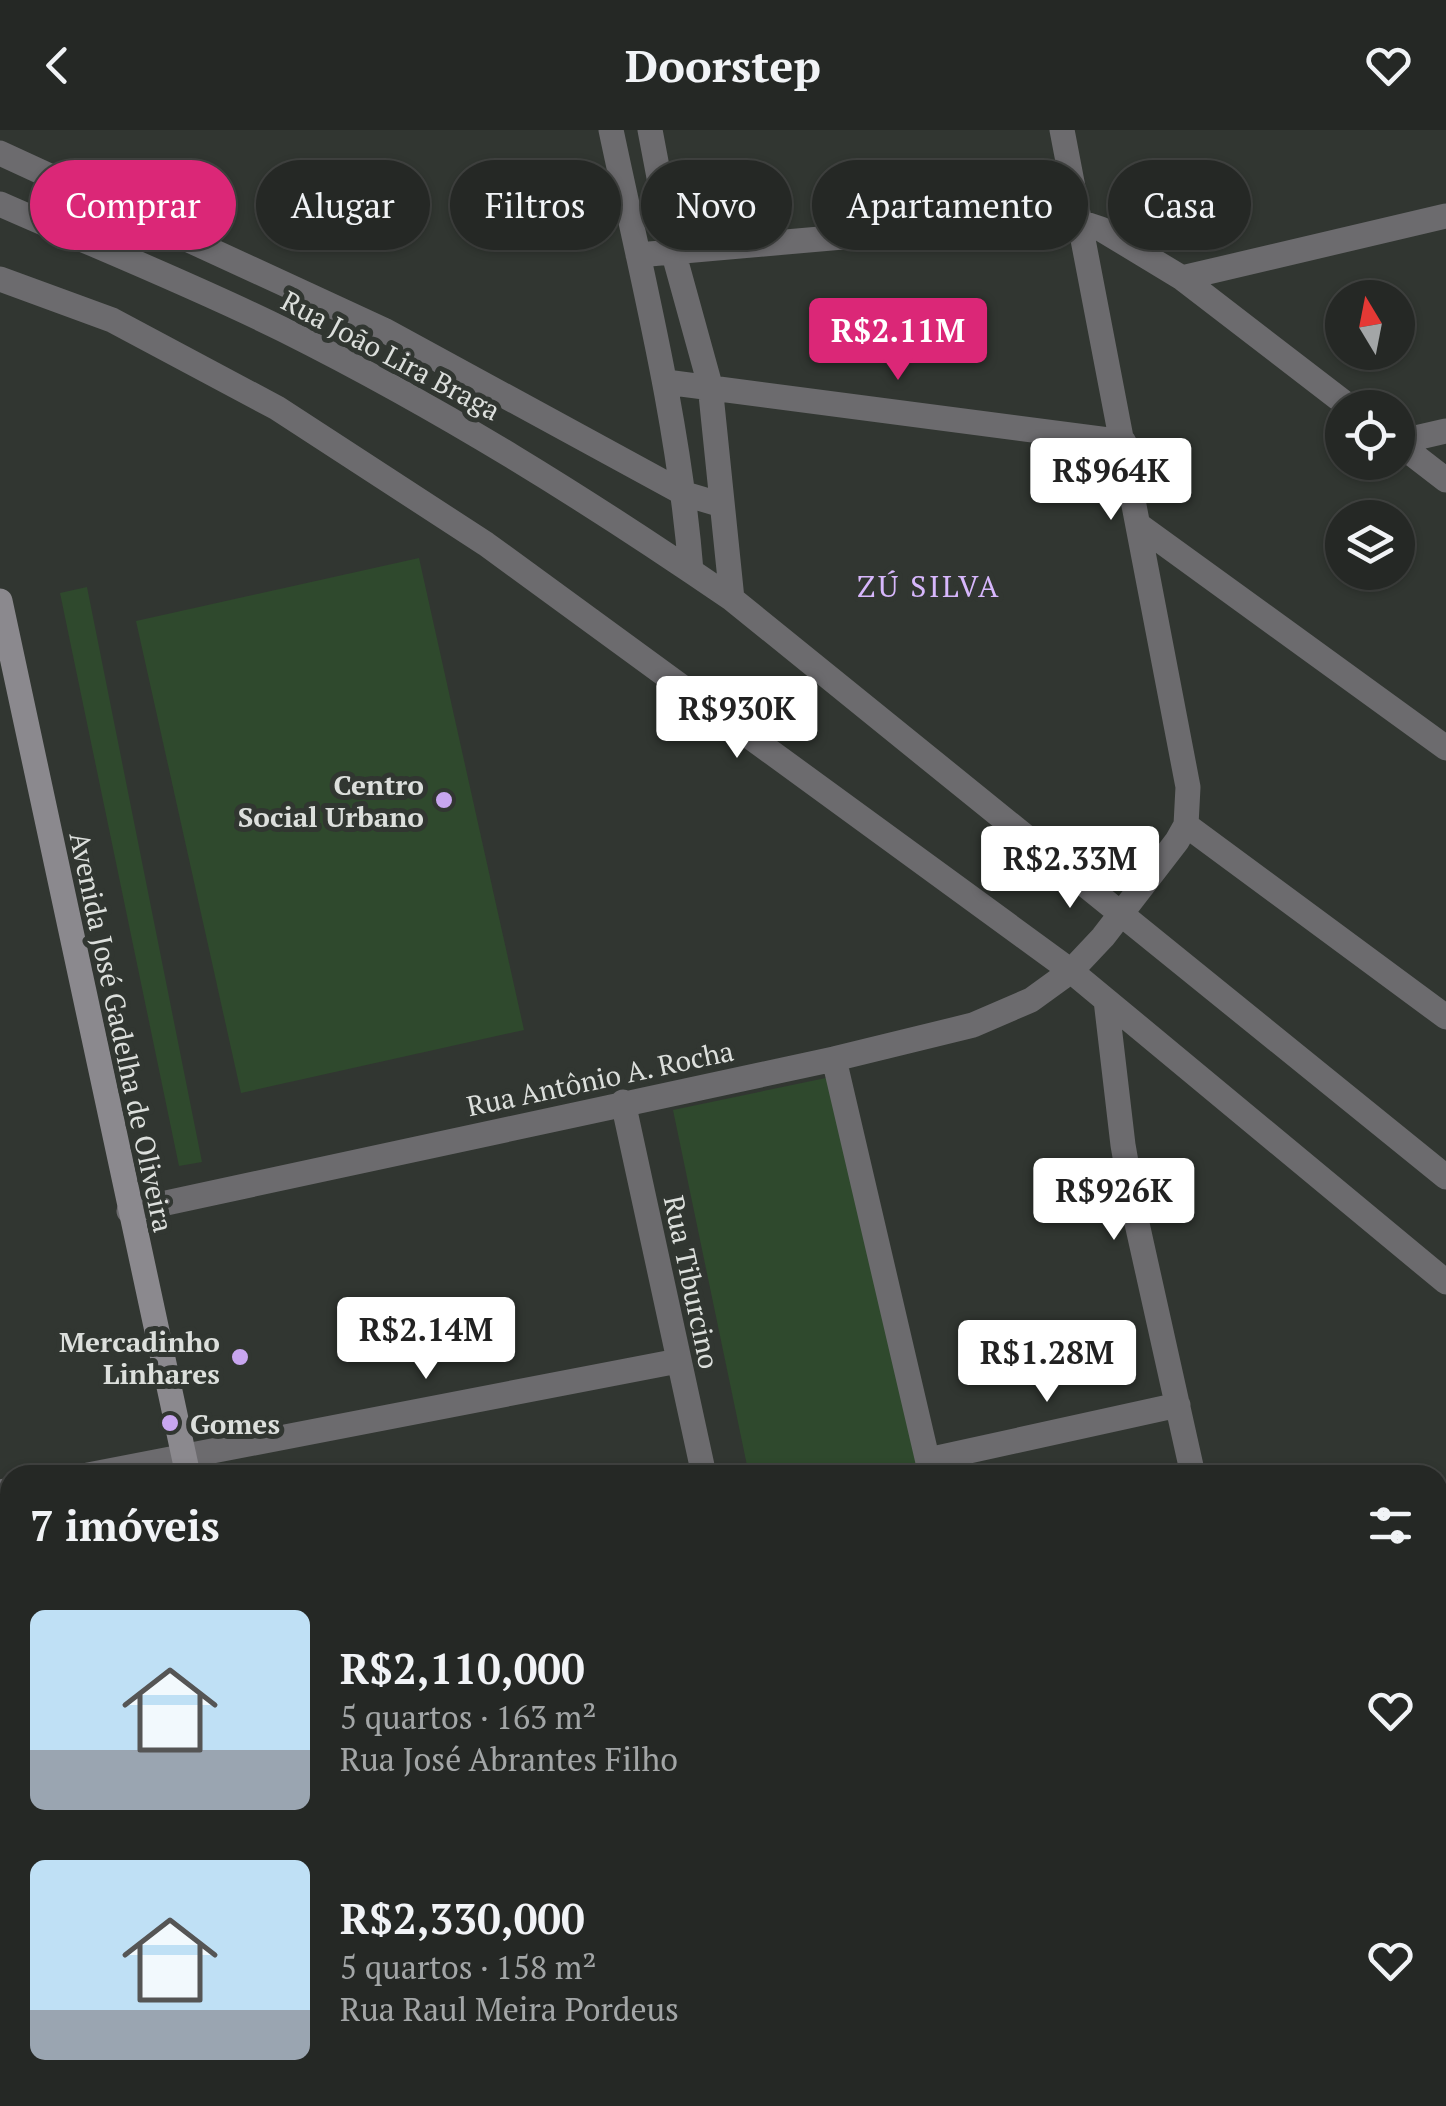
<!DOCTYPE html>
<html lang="pt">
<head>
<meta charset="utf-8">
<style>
  :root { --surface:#252825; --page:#2d302d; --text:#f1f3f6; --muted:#a3a6a7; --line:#424442; --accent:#db2777 }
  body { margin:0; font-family:"PT Serif",serif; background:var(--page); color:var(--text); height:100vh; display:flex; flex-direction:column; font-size:38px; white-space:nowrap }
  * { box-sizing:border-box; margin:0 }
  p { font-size:32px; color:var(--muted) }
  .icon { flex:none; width:55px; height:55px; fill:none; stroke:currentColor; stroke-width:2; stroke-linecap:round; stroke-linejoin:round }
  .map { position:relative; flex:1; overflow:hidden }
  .details { position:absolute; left:0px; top:1335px; width:1448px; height:642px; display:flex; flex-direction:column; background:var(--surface); border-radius:30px 30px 0 0; box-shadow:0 2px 8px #0004,0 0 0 2px var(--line) }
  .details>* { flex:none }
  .guide { position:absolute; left:30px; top:30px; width:1388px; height:90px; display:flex; gap:20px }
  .needle { width:65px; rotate:350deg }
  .buttons { position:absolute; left:1325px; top:150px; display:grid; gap:20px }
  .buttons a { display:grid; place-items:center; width:90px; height:90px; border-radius:50%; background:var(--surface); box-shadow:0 2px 8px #0004,0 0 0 2px var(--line); font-size:50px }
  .price { position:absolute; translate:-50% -85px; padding:0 22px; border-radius:10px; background:#fff; color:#222; font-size:32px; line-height:65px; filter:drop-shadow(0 2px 5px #0008) }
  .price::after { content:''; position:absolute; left:50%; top:60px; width:30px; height:22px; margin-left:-15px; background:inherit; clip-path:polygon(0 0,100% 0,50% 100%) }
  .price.selected { background:var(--accent); color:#fff }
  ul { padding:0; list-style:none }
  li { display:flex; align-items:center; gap:30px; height:250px; padding:0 30px }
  li span { display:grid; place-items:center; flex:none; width:280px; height:200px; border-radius:15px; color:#555 }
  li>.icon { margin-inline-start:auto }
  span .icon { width:120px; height:120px; fill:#fffc; stroke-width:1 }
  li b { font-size:42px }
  h2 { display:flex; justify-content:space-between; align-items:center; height:120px; padding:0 30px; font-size:42px }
  .chip { padding:0 35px; border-radius:45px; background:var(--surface); box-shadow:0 2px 8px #0004,0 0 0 2px var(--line); font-size:35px; line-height:90px }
  .chip.selected { background:var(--accent); color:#fff }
  header { display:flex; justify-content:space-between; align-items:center; height:130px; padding:0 30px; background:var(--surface); font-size:45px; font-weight:800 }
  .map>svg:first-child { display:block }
  .green { fill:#2f492d }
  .shadow { fill:#0007 }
  .building { fill:#325b30; stroke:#696e69; stroke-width:2.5 }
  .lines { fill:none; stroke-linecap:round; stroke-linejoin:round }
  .street { stroke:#6c6b6e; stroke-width:25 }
  .secondary { stroke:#8b898e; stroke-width:25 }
  .poi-dot { fill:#c8a6ef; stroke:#313631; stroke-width:4 }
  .labels { text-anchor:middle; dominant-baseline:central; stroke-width:10; stroke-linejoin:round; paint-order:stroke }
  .street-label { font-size:28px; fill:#dcdfdc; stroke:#313631 }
  .poi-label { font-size:28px; font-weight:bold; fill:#dcdfdc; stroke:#313631; text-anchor:end }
  .neighbourhood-label { font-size:30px; letter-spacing:2.5px; fill:#d7b7fc; stroke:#313631 }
</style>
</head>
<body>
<header><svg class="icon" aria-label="back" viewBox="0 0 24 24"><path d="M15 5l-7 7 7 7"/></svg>Doorstep<svg class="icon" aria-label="heart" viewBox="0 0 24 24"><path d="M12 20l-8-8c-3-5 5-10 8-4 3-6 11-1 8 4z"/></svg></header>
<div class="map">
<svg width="1446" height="1976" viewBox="0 0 1446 1976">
  <rect width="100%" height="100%" fill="#313631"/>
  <path class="green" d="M419,428L524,900L241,963L136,491Z
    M87,457L202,1032L179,1036L60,463Z
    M845,944L926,1334L871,1345H749L673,980Z"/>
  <path class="shadow" d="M40,1968H249L251,1976H3Z"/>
  <path class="building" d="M29,1968H221L223,1976H0Z"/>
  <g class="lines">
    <path class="street" d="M611,0C642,147 679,291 691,441
      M650,0L673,121L710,255L732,469
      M0,23L384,200L685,364L722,375
      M0,74C95,116 191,154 284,200C442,279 586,369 732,469L1446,1047
      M638,125L1037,90L1077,91L1101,99L1182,148L1351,278
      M1182,148L1446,86
      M0,149L112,190L277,278L486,414L1071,841L1446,1152
      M666,252L1124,312
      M1398,312L1446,301
      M1398,313L1446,350
      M1140,396L1446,618
      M1186,695L1446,887
      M1106,870L1123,1015L1136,1089L1193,1345
      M834,929L931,1345
      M623,972L704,1345
      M129,1081L834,929L973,895L1031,870L1071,841L1103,807L1177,711L1186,695L1188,657L1062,0
      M928,1330L1178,1275
      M88,1345L678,1231
      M0,1362L10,1360
      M1438,1618L1446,1617
      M815,1976L852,1968
      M1148,1976L1185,1968"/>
    <path class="secondary" d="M0,471L188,1345
      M0,1661L10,1659
      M325,1968L327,1976"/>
  </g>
  <g class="poi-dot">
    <circle cx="444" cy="670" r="10"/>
    <circle cx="240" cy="1227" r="10"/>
    <circle cx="170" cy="1293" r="10"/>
  </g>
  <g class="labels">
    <g class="street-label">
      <text transform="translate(391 225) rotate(28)">Rua João Lira Braga</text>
      <text transform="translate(122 902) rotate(78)">Avenida José Gadelha de Oliveira</text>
      <text transform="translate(600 948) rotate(-12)">Rua Antônio A. Rocha</text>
      <text transform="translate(692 1152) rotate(78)">Rua Tiburcino</text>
    </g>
    <g class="poi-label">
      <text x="424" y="654">Centro<tspan x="424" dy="32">Social Urbano</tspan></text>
      <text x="220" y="1211">Mercadinho<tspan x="220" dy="32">Linhares</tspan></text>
      <text x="190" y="1293" text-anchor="start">Gomes</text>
    </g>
    <g class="neighbourhood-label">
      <text x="929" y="456">ZÚ SILVA</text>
    </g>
  </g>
</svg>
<div class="buttons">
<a><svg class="needle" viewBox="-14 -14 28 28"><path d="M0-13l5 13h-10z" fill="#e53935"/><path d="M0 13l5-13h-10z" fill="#a3a6a7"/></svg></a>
<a><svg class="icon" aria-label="locate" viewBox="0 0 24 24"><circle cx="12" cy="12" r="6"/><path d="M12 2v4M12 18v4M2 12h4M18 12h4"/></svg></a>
<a><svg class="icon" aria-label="layers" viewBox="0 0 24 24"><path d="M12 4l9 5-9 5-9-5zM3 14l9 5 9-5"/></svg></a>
</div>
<b class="price selected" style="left:898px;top:253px">R$2.11M</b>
<b class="price" style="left:1111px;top:393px">R$964K</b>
<b class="price" style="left:737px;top:631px">R$930K</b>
<b class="price" style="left:1070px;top:781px">R$2.33M</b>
<b class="price" style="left:1114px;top:1113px">R$926K</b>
<b class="price" style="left:426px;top:1252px">R$2.14M</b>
<b class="price" style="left:1047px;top:1275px">R$1.28M</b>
<div class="guide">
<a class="chip selected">Comprar</a>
<a class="chip">Alugar</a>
<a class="chip">Filtros</a>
<a class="chip">Novo</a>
<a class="chip">Apartamento</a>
<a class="chip">Casa</a>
</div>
<section class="details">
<h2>7 imóveis<svg class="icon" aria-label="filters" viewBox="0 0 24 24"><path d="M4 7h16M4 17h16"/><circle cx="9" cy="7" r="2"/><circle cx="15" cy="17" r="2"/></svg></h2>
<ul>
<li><span style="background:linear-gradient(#bfe0f5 70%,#9aa5b1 0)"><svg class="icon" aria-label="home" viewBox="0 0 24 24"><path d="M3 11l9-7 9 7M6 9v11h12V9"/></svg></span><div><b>R$2,110,000</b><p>5 quartos · 163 m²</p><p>Rua José Abrantes Filho</p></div><svg class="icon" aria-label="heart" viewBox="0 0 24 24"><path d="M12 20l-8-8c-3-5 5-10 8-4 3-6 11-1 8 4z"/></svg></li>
<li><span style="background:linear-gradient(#bfe0f5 75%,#9aa5b1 0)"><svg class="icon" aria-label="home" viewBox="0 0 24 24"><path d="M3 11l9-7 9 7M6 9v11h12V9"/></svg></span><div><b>R$2,330,000</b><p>5 quartos · 158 m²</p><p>Rua Raul Meira Pordeus</p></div><svg class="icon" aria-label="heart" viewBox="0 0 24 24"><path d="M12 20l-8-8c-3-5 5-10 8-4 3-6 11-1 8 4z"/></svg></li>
</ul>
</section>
</div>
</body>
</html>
